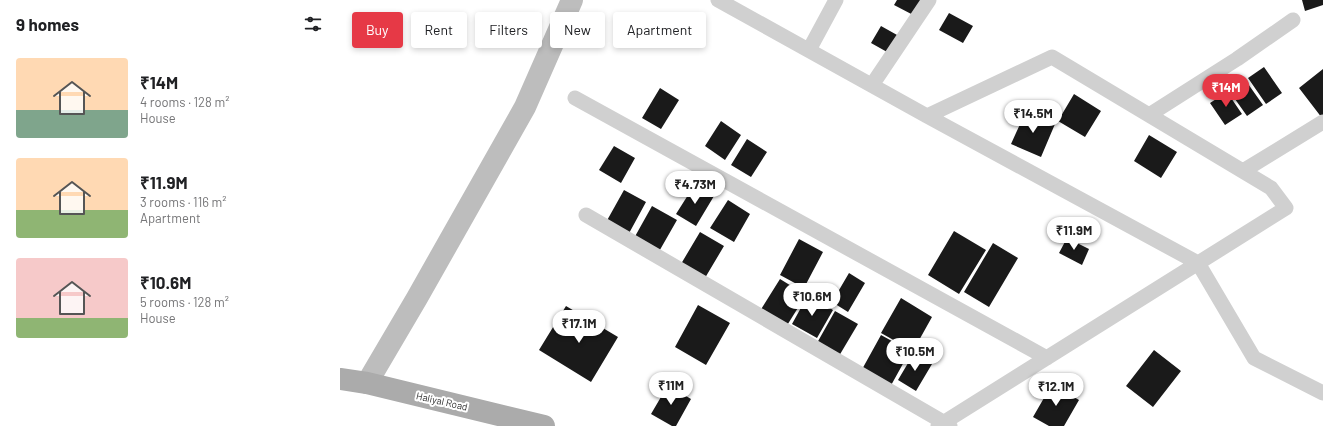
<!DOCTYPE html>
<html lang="en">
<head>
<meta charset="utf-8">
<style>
  :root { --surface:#fff; --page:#f6f6f6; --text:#202124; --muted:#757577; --accent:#e63946 }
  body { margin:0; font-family:Barlow,sans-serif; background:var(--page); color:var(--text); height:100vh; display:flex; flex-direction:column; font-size:15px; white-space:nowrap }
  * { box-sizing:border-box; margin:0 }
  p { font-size:13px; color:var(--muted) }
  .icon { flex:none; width:22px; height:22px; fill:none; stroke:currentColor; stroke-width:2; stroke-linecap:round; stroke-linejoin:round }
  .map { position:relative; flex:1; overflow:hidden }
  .drawer { display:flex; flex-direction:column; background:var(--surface); width:340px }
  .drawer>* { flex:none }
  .hud { position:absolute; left:12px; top:12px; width:380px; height:36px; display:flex; gap:8px }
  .price { position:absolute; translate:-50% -34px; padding:0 9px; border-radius:14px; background:#fff; color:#222; font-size:13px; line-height:26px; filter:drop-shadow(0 1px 2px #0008) }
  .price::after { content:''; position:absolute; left:50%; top:24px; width:12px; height:9px; margin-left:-6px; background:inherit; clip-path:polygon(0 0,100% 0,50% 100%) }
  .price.active { background:var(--accent); color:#fff }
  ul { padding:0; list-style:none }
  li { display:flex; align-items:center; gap:12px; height:100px; padding:0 16px }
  li span { display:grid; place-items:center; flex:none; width:112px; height:80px; border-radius:4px; color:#555 }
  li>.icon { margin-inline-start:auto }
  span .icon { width:48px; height:48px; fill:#fffc; stroke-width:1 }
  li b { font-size:17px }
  h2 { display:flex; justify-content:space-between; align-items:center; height:48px; padding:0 16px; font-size:17px }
  .pill { padding:0 14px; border-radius:4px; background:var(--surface); box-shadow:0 2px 6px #0003; font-size:14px; line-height:36px }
  .pill.active { background:var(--accent); color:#fff }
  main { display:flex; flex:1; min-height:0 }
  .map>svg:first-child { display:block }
  .building { fill:#1a1a1a }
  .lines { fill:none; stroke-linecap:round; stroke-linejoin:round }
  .street { stroke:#d0d0d0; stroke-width:15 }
  .secondary { stroke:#bdbdbd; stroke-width:22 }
  .primary { stroke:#ababab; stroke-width:22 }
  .labels { text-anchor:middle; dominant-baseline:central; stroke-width:4; stroke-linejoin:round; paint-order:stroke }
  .street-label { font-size:10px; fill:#333; stroke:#fff }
</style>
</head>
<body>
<main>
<section class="drawer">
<h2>9 homes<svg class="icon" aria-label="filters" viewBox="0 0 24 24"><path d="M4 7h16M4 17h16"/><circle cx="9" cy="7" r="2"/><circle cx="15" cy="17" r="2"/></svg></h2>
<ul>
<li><span style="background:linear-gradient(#ffd9b3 65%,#7fa58c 0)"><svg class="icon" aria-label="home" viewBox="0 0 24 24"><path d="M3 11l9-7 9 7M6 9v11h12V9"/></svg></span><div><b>₹14M</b><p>4 rooms · 128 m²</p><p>House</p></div></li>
<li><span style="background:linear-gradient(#ffd9b3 65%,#8fb573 0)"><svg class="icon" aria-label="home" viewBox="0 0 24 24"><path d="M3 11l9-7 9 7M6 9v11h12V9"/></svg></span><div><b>₹11.9M</b><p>3 rooms · 116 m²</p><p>Apartment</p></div></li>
<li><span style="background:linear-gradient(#f6c9c9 75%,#8fb573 0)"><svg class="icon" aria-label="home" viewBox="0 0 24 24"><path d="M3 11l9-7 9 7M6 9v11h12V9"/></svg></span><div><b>₹10.6M</b><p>5 rooms · 128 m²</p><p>House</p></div></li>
</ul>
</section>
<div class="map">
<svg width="983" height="426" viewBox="0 0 983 426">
  <rect width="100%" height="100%" fill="#fff"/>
  <path class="building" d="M557,0H586L577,17L554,5Z
    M962,0H983V5L965,11Z
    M609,13L633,26L623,43L599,30Z
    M541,26L566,40L556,57L531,43Z
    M924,67L942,93L926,104L908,78Z
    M983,69V117L982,118L959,88Z
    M906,81L923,105L907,116L890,92Z
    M320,88L339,100L321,129L302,118Z
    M887,92L902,114L885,125L870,103Z
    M734,94L761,111L745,137L718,121Z
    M686,111L715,124L701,157L671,144Z
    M381,121L401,135L385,160L365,146Z
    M809,135L837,152L821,178L794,161Z
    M407,139L427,152L411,177L391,165Z
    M274,146L295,158L281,183L259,170Z
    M355,184L374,196L356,226L336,214Z
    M284,190L306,202L287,237L265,224Z
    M388,200L410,214L394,242L370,228Z
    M312,206L337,220L317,255L293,240Z
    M614,231L646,250L619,294L588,275Z
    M360,232L384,246L362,283L338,269Z
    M727,238L749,249L742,265L719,253Z
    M459,239L483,252L464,288L440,275Z
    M653,243L678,258L649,307L624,292Z
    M509,273L525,283L508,312L492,302Z
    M440,279L466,295L446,327L420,311Z
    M468,295L493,310L477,338L452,324Z
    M561,298L592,317L573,351L541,333Z
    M358,305L390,323L366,365L335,347Z
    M226,306L278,337L251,382L199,350Z
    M495,311L518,324L499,356L477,343Z
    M541,335L570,351L549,389L520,373Z
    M814,350L841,371L813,407L786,386Z
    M574,353L592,364L576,391L558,380Z
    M712,384L739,400L724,426H709L693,417Z
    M328,385L351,399L336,426H332L311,414Z"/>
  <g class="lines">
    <path class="street" d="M378,0L587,116L858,263L914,358L983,393
      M469,50L496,0
      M532,85L589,0
      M235,98L707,358
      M809,115L897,59L953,20
      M587,116L712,57L931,188L946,208L598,426
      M903,171L983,122
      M246,215L610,426"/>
    <path class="secondary" d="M27,383L77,298L185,107L232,0"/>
    <path class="primary" d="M0,379L27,383L204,426"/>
  </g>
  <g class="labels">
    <g class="street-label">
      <text transform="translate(102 401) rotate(13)">Haliyal Road</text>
    </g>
  </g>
</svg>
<b class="price active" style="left:886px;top:108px">₹14M</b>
<b class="price" style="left:693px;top:134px">₹14.5M</b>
<b class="price" style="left:355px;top:205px">₹4.73M</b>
<b class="price" style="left:734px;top:251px">₹11.9M</b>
<b class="price" style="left:472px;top:317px">₹10.6M</b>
<b class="price" style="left:239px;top:344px">₹17.1M</b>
<b class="price" style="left:575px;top:372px">₹10.5M</b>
<b class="price" style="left:331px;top:406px">₹11M</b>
<b class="price" style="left:716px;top:407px">₹12.1M</b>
<div class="hud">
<a class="pill active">Buy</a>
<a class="pill">Rent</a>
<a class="pill">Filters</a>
<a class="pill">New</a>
<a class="pill">Apartment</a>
</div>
</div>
</main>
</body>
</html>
